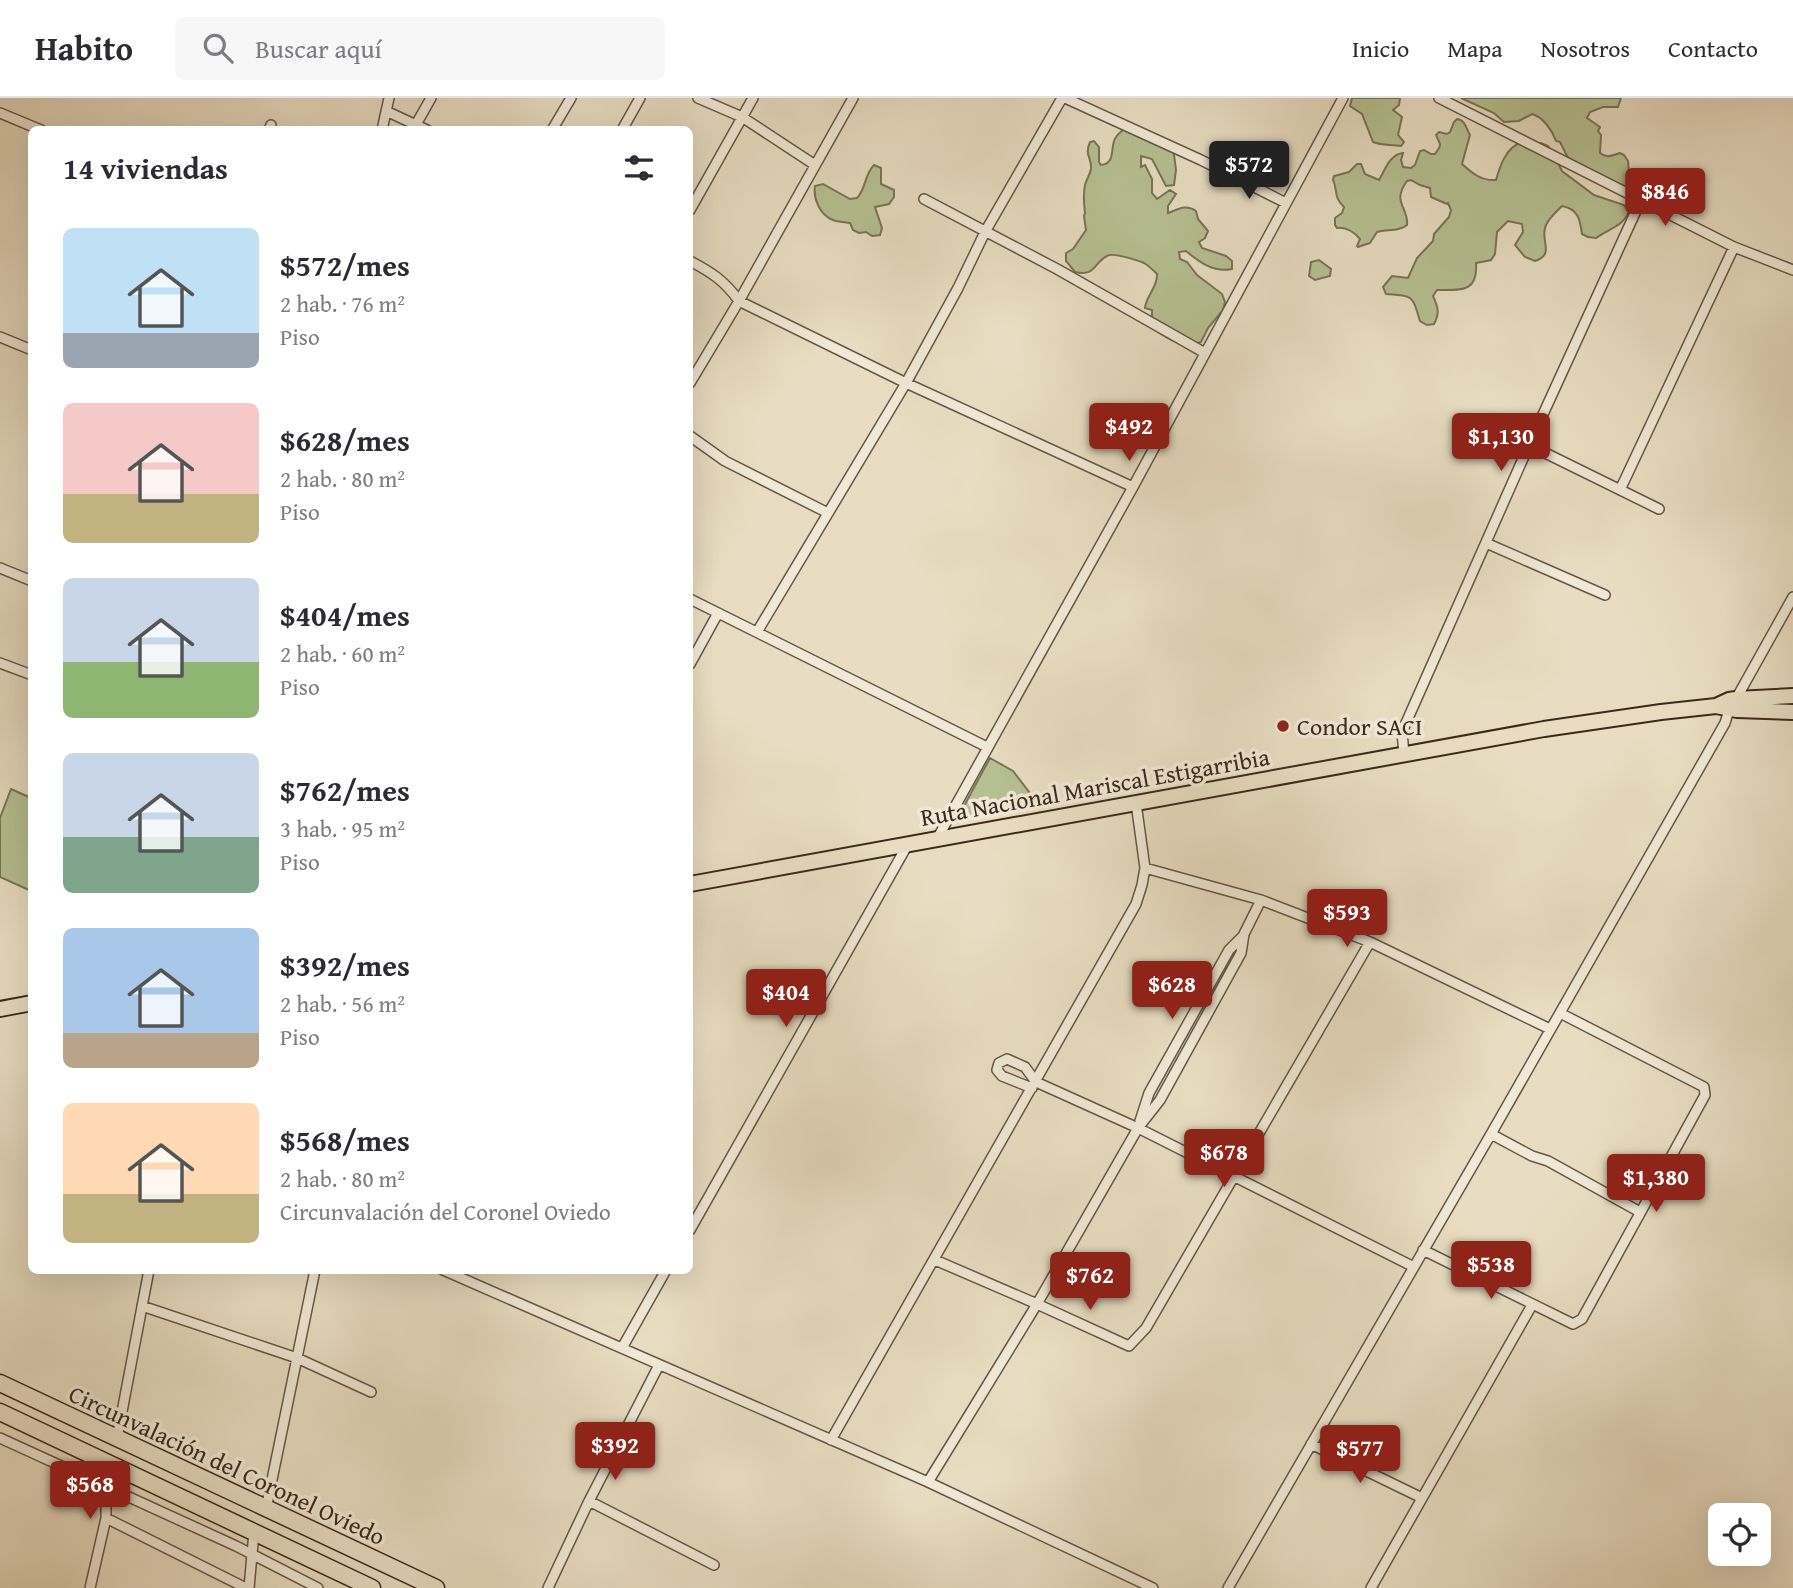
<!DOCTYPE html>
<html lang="es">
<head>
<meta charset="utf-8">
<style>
  :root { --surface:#fff; --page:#f7f7f7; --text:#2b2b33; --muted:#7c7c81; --line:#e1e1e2; --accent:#8f2418 }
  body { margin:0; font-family:"Gentium Book Plus",serif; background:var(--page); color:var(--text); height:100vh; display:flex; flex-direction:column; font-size:26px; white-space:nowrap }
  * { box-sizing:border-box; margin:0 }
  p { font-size:23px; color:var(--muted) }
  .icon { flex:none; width:38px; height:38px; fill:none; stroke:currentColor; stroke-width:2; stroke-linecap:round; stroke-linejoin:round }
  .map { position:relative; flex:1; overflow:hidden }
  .sheet { position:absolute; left:28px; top:28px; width:665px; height:1148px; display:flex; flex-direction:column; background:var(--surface); border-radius:10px; box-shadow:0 7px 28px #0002 }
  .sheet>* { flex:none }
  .buttons { position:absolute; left:1708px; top:1405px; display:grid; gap:14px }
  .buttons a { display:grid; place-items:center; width:63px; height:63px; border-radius:10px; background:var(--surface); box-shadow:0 7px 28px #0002; font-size:35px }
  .price { position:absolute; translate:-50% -60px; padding:0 16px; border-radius:7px; background:var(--accent); color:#fff; font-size:23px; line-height:46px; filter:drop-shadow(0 2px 4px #0008) }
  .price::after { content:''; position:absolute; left:50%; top:42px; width:21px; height:16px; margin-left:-10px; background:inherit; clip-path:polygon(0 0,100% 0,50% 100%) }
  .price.active { background:#222; color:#fff }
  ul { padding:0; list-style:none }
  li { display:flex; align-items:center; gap:21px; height:175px; padding:0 35px }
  li span { display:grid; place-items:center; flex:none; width:196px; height:140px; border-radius:10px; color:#555 }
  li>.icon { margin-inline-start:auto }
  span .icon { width:84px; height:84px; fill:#fffc; stroke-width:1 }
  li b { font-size:30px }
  h2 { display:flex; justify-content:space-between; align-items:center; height:84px; padding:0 35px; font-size:30px }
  header { display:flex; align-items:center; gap:42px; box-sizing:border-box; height:98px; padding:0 35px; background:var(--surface); border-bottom:2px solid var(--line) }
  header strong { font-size:33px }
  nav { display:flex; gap:38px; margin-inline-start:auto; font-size:24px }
  .search { width:490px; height:63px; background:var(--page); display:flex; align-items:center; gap:18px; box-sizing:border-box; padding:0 24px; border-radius:10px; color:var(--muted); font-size:26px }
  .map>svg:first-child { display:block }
  .green { fill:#b6c093; stroke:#7a7457; stroke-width:2 }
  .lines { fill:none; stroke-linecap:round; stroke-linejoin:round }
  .street-casing { stroke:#685645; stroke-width:12 }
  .primary-casing { stroke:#3d291b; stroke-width:18 }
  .highway-casing { stroke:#3d291b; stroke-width:19 }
  .street { stroke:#f0e9d7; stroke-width:9 }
  .primary { stroke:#e8ddc2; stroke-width:14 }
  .highway { stroke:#e8ddc2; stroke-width:16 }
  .poi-dot { fill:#8f2418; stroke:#f0e9d7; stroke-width:2.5 }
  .labels { text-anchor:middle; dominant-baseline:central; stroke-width:7; stroke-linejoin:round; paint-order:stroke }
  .poi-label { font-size:24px; fill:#3d291b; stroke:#f0e9d7; text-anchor:start }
  .street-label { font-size:24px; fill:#3d291b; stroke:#f0e9d7 }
</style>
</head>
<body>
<header>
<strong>Habito</strong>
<div class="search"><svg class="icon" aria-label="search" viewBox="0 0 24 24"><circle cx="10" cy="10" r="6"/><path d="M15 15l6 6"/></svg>Buscar aquí</div>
<nav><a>Inicio</a><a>Mapa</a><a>Nosotros</a><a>Contacto</a></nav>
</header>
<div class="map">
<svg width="1793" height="1490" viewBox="0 0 1793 1490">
  <rect width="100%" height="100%" fill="#e8ddc2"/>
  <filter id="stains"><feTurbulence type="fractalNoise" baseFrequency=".00286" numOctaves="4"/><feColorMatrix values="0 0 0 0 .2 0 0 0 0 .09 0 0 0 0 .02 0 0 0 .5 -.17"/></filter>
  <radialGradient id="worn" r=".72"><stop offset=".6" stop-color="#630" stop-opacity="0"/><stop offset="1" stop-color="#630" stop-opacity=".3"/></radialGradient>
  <path class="green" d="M1352,0H1400L1399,7L1393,12L1402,19L1398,37L1404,44L1401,48C1392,46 1382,48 1373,44L1362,16L1350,8Z
    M1461,0H1621L1618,9H1603L1590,14L1587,20L1600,29L1598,33L1601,37L1600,55C1607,61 1613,57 1620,55L1624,57L1628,63L1629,75L1640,79L1639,87L1625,90L1607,80L1572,64L1567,58L1560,44L1556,43C1552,32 1543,19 1532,16L1519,23L1504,24L1494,15Z
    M1457,21C1466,22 1466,31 1470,37L1462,66C1472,75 1481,83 1496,82C1500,68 1506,50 1520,45L1526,49L1541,45L1548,48L1553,55L1562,73L1594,97L1624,107L1629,113C1624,128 1608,131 1596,140L1588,139L1582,136C1580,121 1578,111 1562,108C1556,114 1549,120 1546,127C1539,142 1556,156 1535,163L1525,159L1515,147L1523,134L1522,126L1508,123L1497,134L1495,156L1491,162L1476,165C1478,195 1461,192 1437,192L1433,198C1438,209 1440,215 1434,226L1427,227L1420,223C1412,197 1414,198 1386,196L1383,189L1392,178L1408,180L1417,160L1433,143L1434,136L1449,119L1451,112L1448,105L1447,106L1431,99L1430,90L1420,87L1411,82L1407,83C1391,105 1409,109 1407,127C1399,134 1387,131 1377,134L1370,145L1358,149L1357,148L1360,141C1355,135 1346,128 1337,130L1335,127V120L1342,115L1344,109C1333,99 1338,92 1333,82L1334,78L1349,74L1357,66H1361L1365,76L1379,82C1385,72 1390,56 1403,55L1401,62L1403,69L1411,70L1415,67L1420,53L1424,52L1431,56H1435C1443,45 1440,47 1436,37L1439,34L1447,36L1450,34L1454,24Z
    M1124,31L1137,35V38L1146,37L1173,49L1176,72L1174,87L1166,88L1152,61L1141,58V69L1145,67L1152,81V95L1157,101L1170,92L1176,96L1168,108V115C1179,111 1186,106 1196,113L1198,121L1208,133L1205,140L1199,144L1202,150L1226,158L1232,163V171C1214,175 1199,164 1186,153L1179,154L1180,161L1187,164L1197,177L1222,196L1225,204L1223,212L1208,230L1201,244C1180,251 1162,238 1148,225L1152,218V212L1145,210C1146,198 1158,189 1157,176C1153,172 1149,168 1144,165C1137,162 1112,154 1107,158C1094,164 1096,179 1075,174L1066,163V155L1073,151L1086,132L1084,118L1085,115C1084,107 1083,96 1085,87C1086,82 1090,77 1091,71C1092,59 1084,58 1090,44L1094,43L1099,49V64L1101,67C1117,65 1109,49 1116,39C1118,36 1122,33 1124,31Z
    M874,67L881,70V86L894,92V99L889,106L875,109L882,130L880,137L872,138L866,134L859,135L853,132L850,125C844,124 838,124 833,122C820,117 813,101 815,88L823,86L850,101L857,100C866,91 864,77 874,67Z
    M1319,162L1331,171L1330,178L1315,182L1309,178L1311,164Z
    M990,660L1013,673L1039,707L958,719Z
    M11,691L31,700V793L0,779V720Z"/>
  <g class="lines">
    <defs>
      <path id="street" d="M698,0L742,19L815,67
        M1065,0L1201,62L1286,105
        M1439,0L1734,149L1793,172
        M386,13L427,32
        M0,15L41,32
        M414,30L431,0
        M269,32L271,27
        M382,32L389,0
        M552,32L571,0
        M622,32L640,0
        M924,101L1057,171L1205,255
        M690,112L753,0
        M690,163C711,174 725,183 739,203L906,285L1133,389
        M0,239L32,252
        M690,285L739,203L853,0
        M690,338L725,363L828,415
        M1529,347L1659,411
        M1620,392L1734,149
        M1486,445L1605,497
        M0,470L32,483
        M690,501L987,649
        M757,534L906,285L958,190L985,134L1062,0
        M0,565L32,577
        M690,566L718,515
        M1736,601L1793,499
        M1404,656L1402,634L1529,347L1641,102
        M937,741L1133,389L1343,0
        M1145,770L1261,802L1370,844L1550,931
        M1032,990L1002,978L997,972L999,965L1007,961L1025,969L1036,984L1138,1030L1414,1169
        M1140,1023L1149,995L1229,852L1243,838
        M1491,1036L1532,1058L1548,1063L1640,1114
        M690,1132L908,746
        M1423,1152L1573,1226L1582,1221L1705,997L1704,989L1560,915
        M935,1162L1037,1206L1129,1248L1146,1230L1370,844
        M443,1172L928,1384
        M142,1208L297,1260L371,1294
        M622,1250L666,1172
        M0,1340L236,1448L318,1490
        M117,1340L149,1172
        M831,1342L1136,806L1142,787L1145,770L1136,705
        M1311,1346L1422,1400
        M589,1403L714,1467
        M266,1411L315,1172
        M106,1420L246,1490
        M90,1490L106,1420V1403L100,1387L105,1363
        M249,1490L254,1434
        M548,1490L589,1403L659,1267
        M1153,1490L928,1384L1037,1206L1138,1030L1160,1002L1241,855L1244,836L1261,802
        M1228,1490L1491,1036L1725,625L1729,612
        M1371,1490L1532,1207"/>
      <path id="primary" d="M1716,608L1737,612L1793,614
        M690,786L1544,631L1661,614L1716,608L1729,602L1736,601L1793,598
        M0,911L32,905"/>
      <path id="highway" d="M0,1285L436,1490
        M0,1314L372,1490"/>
    </defs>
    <use href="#street" class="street-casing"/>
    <use href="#primary" class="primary-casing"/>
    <use href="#highway" class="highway-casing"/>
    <use href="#street" class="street"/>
    <use href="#primary" class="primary"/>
    <use href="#highway" class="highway"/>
  </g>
  <circle class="poi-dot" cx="1283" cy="628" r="7"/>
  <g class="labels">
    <g class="poi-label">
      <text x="1297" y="628">Condor SACI</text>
    </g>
    <g class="street-label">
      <text transform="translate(1095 689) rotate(-10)">Ruta Nacional Mariscal Estigarribia</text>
      <text transform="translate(227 1367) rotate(25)">Circunvalación del Coronel Oviedo</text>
    </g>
  </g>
  <rect width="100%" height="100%" filter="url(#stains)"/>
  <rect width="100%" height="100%" fill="url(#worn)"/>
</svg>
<div class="buttons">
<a><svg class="icon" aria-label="locate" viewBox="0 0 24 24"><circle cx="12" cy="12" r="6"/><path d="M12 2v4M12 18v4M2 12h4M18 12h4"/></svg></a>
</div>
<b class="price active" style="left:1249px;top:103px">$572</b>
<b class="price" style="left:1665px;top:130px">$846</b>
<b class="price" style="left:1129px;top:365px">$492</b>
<b class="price" style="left:1501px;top:375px">$1,130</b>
<b class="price" style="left:1347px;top:851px">$593</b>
<b class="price" style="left:1172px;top:923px">$628</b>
<b class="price" style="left:786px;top:931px">$404</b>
<b class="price" style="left:1224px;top:1091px">$678</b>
<b class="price" style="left:1656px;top:1116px">$1,380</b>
<b class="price" style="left:1491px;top:1203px">$538</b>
<b class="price" style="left:1090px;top:1214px">$762</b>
<b class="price" style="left:615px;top:1384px">$392</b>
<b class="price" style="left:1360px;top:1387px">$577</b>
<b class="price" style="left:90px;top:1423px">$568</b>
<section class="sheet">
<h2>14 viviendas<svg class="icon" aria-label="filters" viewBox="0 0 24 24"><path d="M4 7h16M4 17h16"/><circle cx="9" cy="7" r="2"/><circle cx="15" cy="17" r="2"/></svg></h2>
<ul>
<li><span style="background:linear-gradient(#bfe0f5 75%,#9aa5b1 0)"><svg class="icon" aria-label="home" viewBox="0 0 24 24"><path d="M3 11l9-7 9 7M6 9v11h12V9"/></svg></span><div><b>$572/mes</b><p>2 hab. · 76 m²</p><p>Piso</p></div></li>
<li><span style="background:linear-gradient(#f6c9c9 65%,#c2b280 0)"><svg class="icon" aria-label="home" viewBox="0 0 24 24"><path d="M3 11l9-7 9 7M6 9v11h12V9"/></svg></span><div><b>$628/mes</b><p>2 hab. · 80 m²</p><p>Piso</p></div></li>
<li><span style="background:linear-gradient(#c9d6e8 60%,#8fb573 0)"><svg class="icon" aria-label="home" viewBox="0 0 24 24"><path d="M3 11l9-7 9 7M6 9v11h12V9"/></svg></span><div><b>$404/mes</b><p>2 hab. · 60 m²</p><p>Piso</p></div></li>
<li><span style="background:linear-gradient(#c9d6e8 60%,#7fa58c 0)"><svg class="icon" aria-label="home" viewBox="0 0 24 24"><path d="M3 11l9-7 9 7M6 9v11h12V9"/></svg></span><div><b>$762/mes</b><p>3 hab. · 95 m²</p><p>Piso</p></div></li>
<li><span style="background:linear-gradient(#a9c7e8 75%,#b9a48a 0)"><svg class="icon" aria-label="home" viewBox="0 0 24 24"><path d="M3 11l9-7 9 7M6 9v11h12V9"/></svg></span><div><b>$392/mes</b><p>2 hab. · 56 m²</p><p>Piso</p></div></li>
<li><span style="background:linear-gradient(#ffd9b3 65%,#c2b280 0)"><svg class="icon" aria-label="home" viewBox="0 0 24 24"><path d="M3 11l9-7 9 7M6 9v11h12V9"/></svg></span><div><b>$568/mes</b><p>2 hab. · 80 m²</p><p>Circunvalación del Coronel Oviedo</p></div></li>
</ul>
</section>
</div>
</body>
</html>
